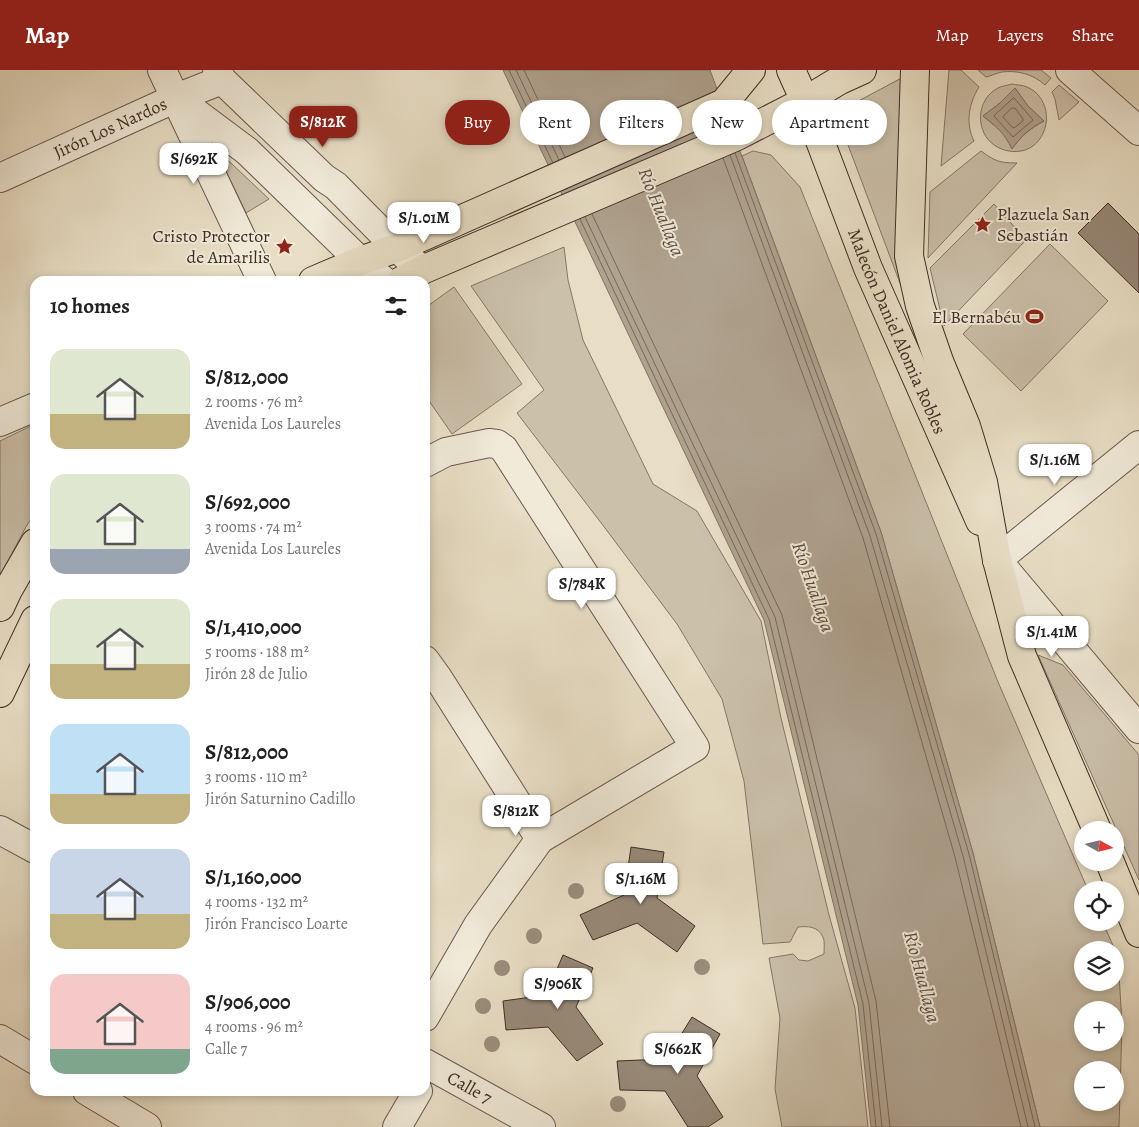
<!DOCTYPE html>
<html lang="en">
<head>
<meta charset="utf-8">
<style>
  :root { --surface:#fff; --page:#f6f6f6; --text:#222; --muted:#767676; --accent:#8f2418 }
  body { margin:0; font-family:Alegreya,serif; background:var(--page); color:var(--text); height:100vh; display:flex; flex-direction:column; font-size:19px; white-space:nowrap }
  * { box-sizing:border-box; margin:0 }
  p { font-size:16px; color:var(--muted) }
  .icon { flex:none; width:28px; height:28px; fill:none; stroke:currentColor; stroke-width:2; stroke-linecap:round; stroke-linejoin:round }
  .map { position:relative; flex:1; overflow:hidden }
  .side { position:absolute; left:30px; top:206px; width:400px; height:820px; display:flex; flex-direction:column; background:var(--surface); border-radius:15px; box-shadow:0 2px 8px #0003 }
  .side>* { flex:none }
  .top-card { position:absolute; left:445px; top:30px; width:475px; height:45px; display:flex; gap:10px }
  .needle { width:32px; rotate:98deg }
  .buttons { position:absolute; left:1074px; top:751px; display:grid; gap:10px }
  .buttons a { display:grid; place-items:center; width:50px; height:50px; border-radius:50%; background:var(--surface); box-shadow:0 2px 8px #0003; font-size:25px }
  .price { position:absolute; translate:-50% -42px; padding:0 11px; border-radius:10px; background:#fff; color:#222; font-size:16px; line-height:32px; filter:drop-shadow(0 1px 2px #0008) }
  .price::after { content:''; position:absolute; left:50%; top:30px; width:15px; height:11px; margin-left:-8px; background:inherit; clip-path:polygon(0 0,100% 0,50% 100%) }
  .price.on { background:var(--accent); color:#fff }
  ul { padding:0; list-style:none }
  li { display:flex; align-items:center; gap:15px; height:125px; padding:0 20px }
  li span { display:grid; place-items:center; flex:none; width:140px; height:100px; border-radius:15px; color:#555 }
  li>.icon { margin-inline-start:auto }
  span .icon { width:60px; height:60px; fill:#fffc; stroke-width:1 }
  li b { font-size:21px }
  h2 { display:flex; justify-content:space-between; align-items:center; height:60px; padding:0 20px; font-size:21px }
  .pill { padding:0 18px; border-radius:22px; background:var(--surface); box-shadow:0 2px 8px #0003; font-size:18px; line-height:45px }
  .pill.on { background:var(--accent); color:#fff }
  header { display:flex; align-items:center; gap:30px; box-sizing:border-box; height:70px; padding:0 25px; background:var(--accent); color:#fff }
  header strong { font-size:24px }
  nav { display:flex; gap:28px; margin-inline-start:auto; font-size:18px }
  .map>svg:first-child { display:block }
  .green { fill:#cbc0aa; stroke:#857668; fill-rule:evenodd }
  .water { fill:#afa28f; stroke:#827365 }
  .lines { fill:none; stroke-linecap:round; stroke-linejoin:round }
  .shore { stroke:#77685a; stroke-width:1 }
  .building { fill:#978978; stroke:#3f2d25 }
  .minor-casing { stroke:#69594d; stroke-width:30 }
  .tertiary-casing { stroke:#69594d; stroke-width:30 }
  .primary-casing { stroke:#3f2d25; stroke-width:30 }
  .minor { stroke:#f0ead9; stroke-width:28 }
  .tertiary { stroke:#f0ead9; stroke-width:28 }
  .primary { stroke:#e8dec5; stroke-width:28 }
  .tree { fill:#9a8d7c }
  .labels { text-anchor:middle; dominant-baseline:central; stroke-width:4; stroke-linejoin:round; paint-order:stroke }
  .street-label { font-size:18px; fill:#3f2d25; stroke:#f0ead9 }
  .poi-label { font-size:18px; fill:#3f2d25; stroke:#f0ead9; text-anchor:end }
  .water-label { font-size:19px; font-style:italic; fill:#5b4a40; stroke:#f0ead9 }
</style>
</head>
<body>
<header>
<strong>Map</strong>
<nav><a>Map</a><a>Layers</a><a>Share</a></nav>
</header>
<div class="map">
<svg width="1139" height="1057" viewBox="0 0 1139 1057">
  <rect width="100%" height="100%" fill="#e8dec5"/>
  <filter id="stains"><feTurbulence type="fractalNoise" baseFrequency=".004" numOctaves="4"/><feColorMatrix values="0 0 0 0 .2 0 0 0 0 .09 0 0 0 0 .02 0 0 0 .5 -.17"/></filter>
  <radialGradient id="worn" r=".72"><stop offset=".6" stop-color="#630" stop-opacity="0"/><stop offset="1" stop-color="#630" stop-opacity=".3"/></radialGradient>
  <path class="green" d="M949,0H961L979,17C969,33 965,53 974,71L941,96Z
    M978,0H1041L1051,8L1045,15C1033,4 1017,0 1002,2C996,3 991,6 986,7Z
    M909,4L901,193L968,394L836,43Z
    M1012,14C1016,15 1023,15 1027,17C1048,26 1052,53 1039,70C1025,89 993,83 984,63C976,46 982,25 1000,17C1004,16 1008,15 1012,14ZM1015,18L1028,36L1044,51C1030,59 1022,65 1012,79L1007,68L1000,60L983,46L1000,33Z
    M1059,15L1079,32L1059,50L1055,29L1052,22Z
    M215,78L269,129L246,143Z
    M753,81L771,85L800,117L998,612L1088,820H1082V852L1103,853L1115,880H1082V912H1115V881L1118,887L1122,954L1119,1057H1040L973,783L881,462L742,86ZM1082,940H1115V972H1082ZM1082,1000H1115V1032H1082Z
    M981,81C995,91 999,93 1017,93L928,188L930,122Z
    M994,134L1026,170L944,256L930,198Z
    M1050,174L1108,231L1021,321L963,264Z
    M564,177L568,210L583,270L653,414L697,441L761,551L781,648L829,845L855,938L868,1057H782L775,1019L780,948L769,888L793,884L799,890L808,891L824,884C824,879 825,871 823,867C818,856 807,856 798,857L790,872L763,874L744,711L722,629L677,554L605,458L517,343L544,320L471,216Z
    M454,217L522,314L452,364L425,325V238Z
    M35,354V443L27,455L0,506V371Z
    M1038,585L1063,595L1139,685V810Z"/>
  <path class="water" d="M503,0H710L881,462L973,783L1040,1057H871L858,935L764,550Z
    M1015,18L1028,36L1044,51C1030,58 1021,66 1012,79C1005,64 996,56 983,46L1000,33Z"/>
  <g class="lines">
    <path class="shore" d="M509,0L553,93
      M516,0L559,90
      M524,0L565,87
      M1014,28L1033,50L1013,67L994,46Z
      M1012,38H1015L1023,49V51L1014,58L1012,57L1003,47Z
      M735,83L876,464L969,784L1035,1057
      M730,85L870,466L963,786L1028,1057
      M723,88L863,468L955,787L1021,1057
      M592,144L782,545L876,931L890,1057
      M585,147L775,547L869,933L882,1057
      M580,149L769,549L863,934L876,1057"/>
  </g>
  <path class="building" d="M1108,133L1139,164V223L1078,163Z
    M631,777L664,782L657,828L695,856L677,882L637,853L593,870L580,845L624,825Z
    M563,885L593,898L576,937L603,974L577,991L548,957L506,960L503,931L546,925Z
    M692,947L720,964L697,1006L723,1047L708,1057H688L665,1021L620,1020L617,991L666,989Z"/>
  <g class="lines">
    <defs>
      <g id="minor">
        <path d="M162,0L262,211"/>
        <path d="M217,0L222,10L324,108L336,116L397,178L422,200"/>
        <path d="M176,28L247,81L360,191L384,211"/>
        <path id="s1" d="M0,108L176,28L222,10"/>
        <path d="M0,352L35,337"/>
        <path d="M425,393L446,382L489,373L497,374L504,379L695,677L540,769L478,855L425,947"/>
        <path d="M997,490L1139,375"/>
        <path d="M425,590L438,608L540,769"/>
        <path d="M0,760L35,779"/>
        <path d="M0,969L35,990"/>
        <path id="s2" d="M425,993L541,1057"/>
        <path d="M87,1021L147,1057"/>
        <path d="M397,1057L418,1021"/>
      </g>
      <path id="tertiary" d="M1070,0L1139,61
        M997,490L1139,659"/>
      <g id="primary">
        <path id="s3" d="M791,0L805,31L868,198L980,451"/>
        <path d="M915,0L909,186L920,236L939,291L966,356L983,412L997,490L1022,586L1097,760"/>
        <path d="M313,211L360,191L397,178L724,33L751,0"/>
        <path d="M401,211L422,200L737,66L805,31L840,10L862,0"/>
        <path d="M0,537L8,520L35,473"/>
        <path d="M0,623L35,550"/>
        <path d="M1110,792L1139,863"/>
      </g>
    </defs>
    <use href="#minor" class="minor-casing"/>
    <use href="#tertiary" class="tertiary-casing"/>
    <use href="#primary" class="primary-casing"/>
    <use href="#minor" class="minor"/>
    <use href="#tertiary" class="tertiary"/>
    <use href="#primary" class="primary"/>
  </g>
  <g class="tree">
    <circle cx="576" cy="821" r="8"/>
    <circle cx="534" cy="866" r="8"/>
    <circle cx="702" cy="897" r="8"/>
    <circle cx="502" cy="898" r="8"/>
    <circle cx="483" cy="936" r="8"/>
    <circle cx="492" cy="974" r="8"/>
    <circle cx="618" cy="1034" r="8"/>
  </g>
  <defs>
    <symbol id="sight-bare" viewBox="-9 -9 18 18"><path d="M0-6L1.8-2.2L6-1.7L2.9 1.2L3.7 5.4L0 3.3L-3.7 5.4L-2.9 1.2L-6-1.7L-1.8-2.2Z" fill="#8f2418" stroke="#f0ead9" stroke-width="2.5" paint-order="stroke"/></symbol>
    <symbol id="stadium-bare" viewBox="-9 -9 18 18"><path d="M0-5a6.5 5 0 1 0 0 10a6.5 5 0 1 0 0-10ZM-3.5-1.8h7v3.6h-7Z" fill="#8f2418" stroke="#f0ead9" stroke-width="2.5" paint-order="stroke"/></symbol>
  </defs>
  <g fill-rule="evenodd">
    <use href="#sight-bare" x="970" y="142" width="25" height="25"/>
    <use href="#sight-bare" x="272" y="164" width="25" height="25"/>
    <use href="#stadium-bare" x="1022" y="234" width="25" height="25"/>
  </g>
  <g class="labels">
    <g class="street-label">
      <text stroke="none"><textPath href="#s1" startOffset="121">Jirón Los Nardos</textPath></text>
      <text stroke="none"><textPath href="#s3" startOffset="282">Malecón Daniel Alomia Robles</textPath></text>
      <text stroke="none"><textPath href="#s2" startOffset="51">Calle 7</textPath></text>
    </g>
    <g class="poi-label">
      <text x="997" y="144" text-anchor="start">Plazuela San<tspan x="997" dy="21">Sebastián</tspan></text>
      <text x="270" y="166">Cristo Protector<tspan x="270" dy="21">de Amarilis</tspan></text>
      <text x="1021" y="247">El Bernabéu</text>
    </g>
    <g class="water-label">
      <text transform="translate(661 142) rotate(68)">Río Huallaga</text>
      <text transform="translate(813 517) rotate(71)">Río Huallaga</text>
      <text transform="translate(922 907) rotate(75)">Río Huallaga</text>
    </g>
  </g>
  <rect width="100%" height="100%" filter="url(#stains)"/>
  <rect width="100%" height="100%" fill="url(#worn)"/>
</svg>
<div class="buttons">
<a><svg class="needle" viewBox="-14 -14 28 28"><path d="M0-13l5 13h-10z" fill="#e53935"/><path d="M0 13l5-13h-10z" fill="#767676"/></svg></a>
<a><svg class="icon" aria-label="locate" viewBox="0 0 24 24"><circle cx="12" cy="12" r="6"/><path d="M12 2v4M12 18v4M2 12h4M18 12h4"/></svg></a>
<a><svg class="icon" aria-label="layers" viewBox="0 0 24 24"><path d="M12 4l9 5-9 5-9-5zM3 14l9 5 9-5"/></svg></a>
<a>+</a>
<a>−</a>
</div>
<b class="price on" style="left:323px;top:78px">S/812K</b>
<b class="price" style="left:194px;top:115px">S/692K</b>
<b class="price" style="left:424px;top:174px">S/1.01M</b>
<b class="price" style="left:1055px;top:416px">S/1.16M</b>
<b class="price" style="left:582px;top:540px">S/784K</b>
<b class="price" style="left:1052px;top:588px">S/1.41M</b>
<b class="price" style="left:516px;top:767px">S/812K</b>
<b class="price" style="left:641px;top:835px">S/1.16M</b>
<b class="price" style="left:558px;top:940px">S/906K</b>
<b class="price" style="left:678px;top:1005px">S/662K</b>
<div class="top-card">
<a class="pill on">Buy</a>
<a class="pill">Rent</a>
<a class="pill">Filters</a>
<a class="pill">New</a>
<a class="pill">Apartment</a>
</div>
<section class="side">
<h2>10 homes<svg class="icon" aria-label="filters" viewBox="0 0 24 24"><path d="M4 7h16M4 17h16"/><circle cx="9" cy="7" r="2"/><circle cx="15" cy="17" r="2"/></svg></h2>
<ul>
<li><span style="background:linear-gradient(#dfe7d0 65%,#c2b280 0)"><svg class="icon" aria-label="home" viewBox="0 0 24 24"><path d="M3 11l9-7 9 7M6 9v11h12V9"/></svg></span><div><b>S/812,000</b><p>2 rooms · 76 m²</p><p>Avenida Los Laureles</p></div></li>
<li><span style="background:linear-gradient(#dfe7d0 75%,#9aa5b1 0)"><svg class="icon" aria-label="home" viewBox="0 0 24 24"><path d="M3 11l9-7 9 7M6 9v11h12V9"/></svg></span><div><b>S/692,000</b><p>3 rooms · 74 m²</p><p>Avenida Los Laureles</p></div></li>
<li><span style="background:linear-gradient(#dfe7d0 65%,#c2b280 0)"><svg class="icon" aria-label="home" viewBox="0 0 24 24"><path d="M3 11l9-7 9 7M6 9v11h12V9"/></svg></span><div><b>S/1,410,000</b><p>5 rooms · 188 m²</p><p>Jirón 28 de Julio</p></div></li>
<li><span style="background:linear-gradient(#bfe0f5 70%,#c2b280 0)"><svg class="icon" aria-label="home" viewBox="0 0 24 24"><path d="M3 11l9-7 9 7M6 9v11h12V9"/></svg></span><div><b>S/812,000</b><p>3 rooms · 110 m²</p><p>Jirón Saturnino Cadillo</p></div></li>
<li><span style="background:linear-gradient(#c9d6e8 65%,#c2b280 0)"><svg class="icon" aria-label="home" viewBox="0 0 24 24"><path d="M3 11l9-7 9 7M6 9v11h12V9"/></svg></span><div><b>S/1,160,000</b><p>4 rooms · 132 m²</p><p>Jirón Francisco Loarte</p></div></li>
<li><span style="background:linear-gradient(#f6c9c9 75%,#7fa58c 0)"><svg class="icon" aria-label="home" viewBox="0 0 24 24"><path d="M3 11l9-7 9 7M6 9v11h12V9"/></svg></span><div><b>S/906,000</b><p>4 rooms · 96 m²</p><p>Calle 7</p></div></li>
</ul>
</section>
</div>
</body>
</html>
